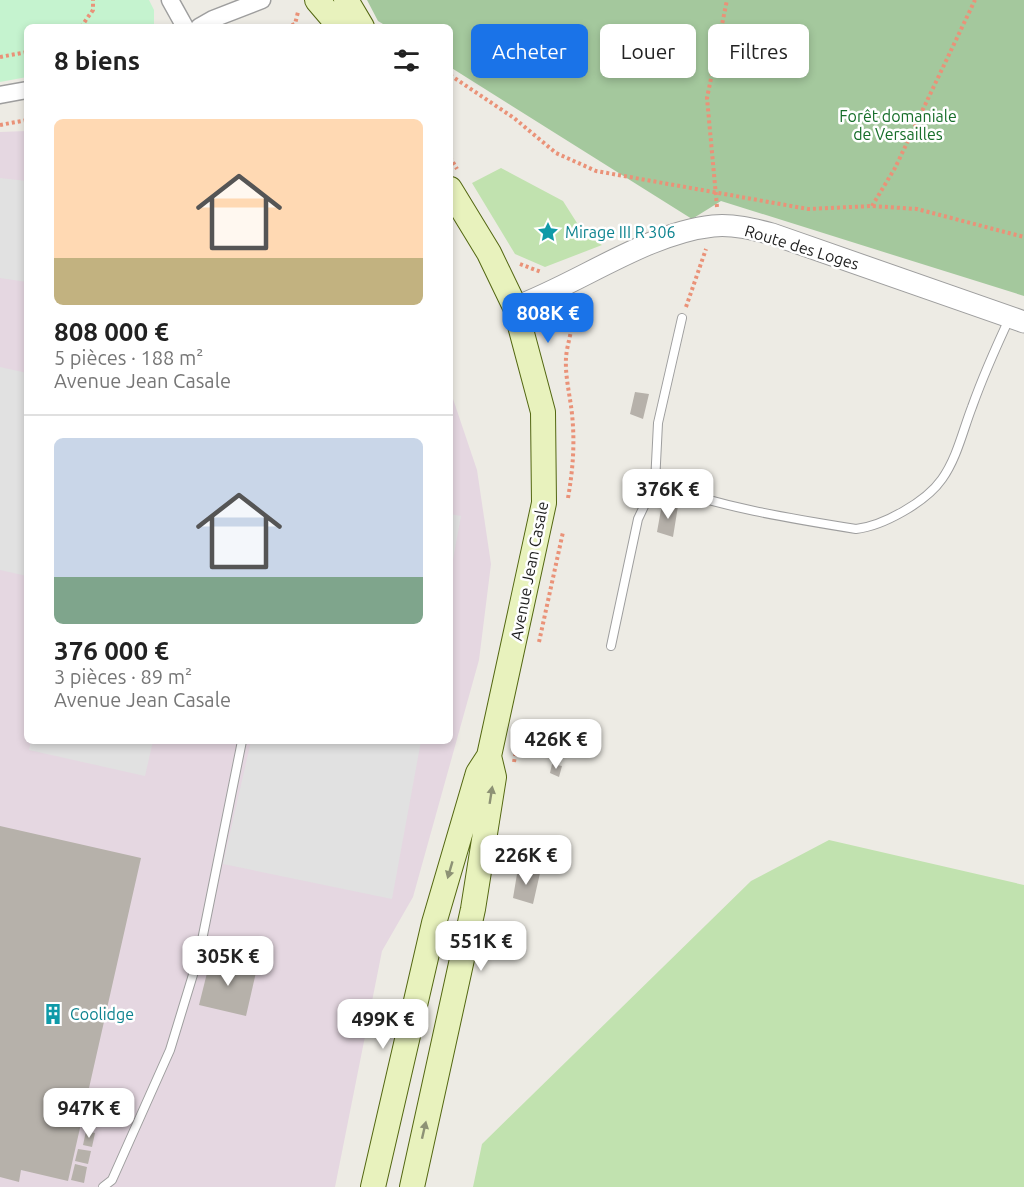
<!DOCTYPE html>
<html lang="fr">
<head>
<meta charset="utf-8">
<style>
  :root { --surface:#fff; --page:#f2f2f2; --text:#222; --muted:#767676; --line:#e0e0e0; --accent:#1a73e8 }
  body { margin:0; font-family:Ubuntu,sans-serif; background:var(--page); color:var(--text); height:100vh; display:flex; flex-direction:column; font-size:22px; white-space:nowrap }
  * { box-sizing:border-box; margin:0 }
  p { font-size:20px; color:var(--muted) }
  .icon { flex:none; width:33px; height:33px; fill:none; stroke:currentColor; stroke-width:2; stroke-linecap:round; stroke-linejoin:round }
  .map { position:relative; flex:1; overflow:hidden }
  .sheet { position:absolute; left:24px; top:24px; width:429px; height:720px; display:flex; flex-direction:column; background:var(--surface); border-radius:9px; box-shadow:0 3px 9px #0003 }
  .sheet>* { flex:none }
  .banner { position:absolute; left:471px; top:24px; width:462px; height:54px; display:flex; gap:12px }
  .price { position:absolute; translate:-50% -51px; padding:0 14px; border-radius:12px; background:#fff; color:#222; font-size:20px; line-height:39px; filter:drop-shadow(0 2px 3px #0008) }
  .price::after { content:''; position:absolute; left:50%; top:36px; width:18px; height:14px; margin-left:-9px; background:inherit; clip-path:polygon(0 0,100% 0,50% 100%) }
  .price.active { background:var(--accent); color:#fff }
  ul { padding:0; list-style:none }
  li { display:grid; align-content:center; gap:12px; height:318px; padding:0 30px }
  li+li { border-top:2px solid var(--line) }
  li span { display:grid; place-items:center; height:186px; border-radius:9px; color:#555 }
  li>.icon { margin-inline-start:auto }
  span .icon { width:108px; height:108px; fill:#fffc; stroke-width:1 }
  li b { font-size:26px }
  h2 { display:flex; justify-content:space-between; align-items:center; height:72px; padding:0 30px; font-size:26px }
  .tag { padding:0 21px; border-radius:9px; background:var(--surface); box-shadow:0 3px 9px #0003; font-size:21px; line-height:54px }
  .tag.active { background:var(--accent); color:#fff }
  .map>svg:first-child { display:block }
  .industrial { fill:#e5d7e1 }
  .grass { fill:#c1e2af }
  .forest { fill:#a4c89d }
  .park { fill:#c5f3cf }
  .parking { fill:#e1e1e1 }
  .building { fill:#b6b1aa }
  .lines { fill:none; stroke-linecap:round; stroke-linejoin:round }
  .service-casing { stroke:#9e9e9e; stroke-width:10 }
  .minor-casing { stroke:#9e9e9e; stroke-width:19 }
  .tertiary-casing { stroke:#9e9e9e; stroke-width:23 }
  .secondary-casing { stroke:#536711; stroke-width:26 }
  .path { stroke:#ea9278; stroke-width:4; stroke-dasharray:3 3; stroke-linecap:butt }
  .service { stroke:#fff; stroke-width:8 }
  .minor { stroke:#fff; stroke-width:16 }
  .tertiary { stroke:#fff; stroke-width:21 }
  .secondary { stroke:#e8f2bd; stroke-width:24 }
  .oneway { fill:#8d9275 }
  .labels { text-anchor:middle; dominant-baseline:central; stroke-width:5; stroke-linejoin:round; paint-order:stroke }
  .park-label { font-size:16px; fill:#176e2a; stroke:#fff }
  .culture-label { font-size:16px; fill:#0d838f; stroke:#fff; text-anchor:start }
  .street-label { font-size:16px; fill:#1d1d1d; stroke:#fff }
</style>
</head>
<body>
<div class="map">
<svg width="1024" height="1187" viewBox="0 0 1024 1187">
  <rect width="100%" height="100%" fill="#edebe4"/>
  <path class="industrial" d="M27,131V741H450V390L477,470L491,564L479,660L413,897L382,951L335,1187H0V132Z"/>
  <path class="grass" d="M501,168L563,201L584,234L602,245L545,267L515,254L472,183Z
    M829,840L1024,885V1187H473L482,1144L751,881Z"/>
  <path class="forest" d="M367,0H1024V296L721,201L692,219L450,67V27H388L378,21Z"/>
  <path class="park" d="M0,0H149L154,10V27H27V77L0,82Z"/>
  <path class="parking" d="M0,178L27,181V282L0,278Z
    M0,367L27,373V576L0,570Z
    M450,514L461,516L450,576Z
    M31,741H153L145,776L29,750Z
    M251,741H421L392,899L223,864Z"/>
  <path class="building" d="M635,392L649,394L643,419L630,414Z
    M662,504L678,506L673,537L657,532Z
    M552,764L562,766L559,777L550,773Z
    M0,826L141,858L68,1181L21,1170L19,1182L0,1177Z
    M518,868L540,873L533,904L513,898Z
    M211,957L257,968L246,1016L199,1005Z
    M94,1105L103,1107L99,1122L91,1120Z
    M86,1131L95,1133L92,1147L83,1145Z
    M78,1149L91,1151L88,1164L75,1161Z
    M75,1164L87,1167L84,1183L71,1180Z"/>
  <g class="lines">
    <defs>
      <path id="service" d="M655,483C720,507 787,518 856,529C883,526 926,502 942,479C957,458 963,430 972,407C983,376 996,347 1010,317
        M611,646L638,519L655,483L658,423L682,318
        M103,1187L112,1180L170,1050L199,955L242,741"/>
      <path id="minor" d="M170,0L185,27
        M199,27L213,19L262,0
        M0,95L27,90"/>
      <path id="tertiary" d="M515,307C578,284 647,233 713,226C733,224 753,229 772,234L1024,322"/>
      <path id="secondary" d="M317,0L340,27
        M346,0L362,27
        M373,1187L434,923L478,773L489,756L544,503L543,412L515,307L489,253L450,189
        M412,1187L473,909L494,777L489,756"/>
    </defs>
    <use href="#service" class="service-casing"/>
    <use href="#minor" class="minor-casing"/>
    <use href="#tertiary" class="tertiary-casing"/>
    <use href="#secondary" class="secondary-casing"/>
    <path class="path" d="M81,27L93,10V0
      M286,27L295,24L298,12
      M0,57L27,52
      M450,75L514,118L556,153L596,171L808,209L872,206L917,209L1024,237
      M0,125L27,120
      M450,157L457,169
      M872,206L895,168L975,0
      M717,207L707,98L727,0
      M520,264L541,272
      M686,307L706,249
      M568,498C573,469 575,443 572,414C570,395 565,377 566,358C567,341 577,320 571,303
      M539,642L563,532
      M514,762L518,740"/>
    <use href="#service" class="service"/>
    <use href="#minor" class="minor"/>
    <use href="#tertiary" class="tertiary"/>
    <use href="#secondary" class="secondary"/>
  </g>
  <defs><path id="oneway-solid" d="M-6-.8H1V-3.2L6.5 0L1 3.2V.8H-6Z" transform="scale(1.5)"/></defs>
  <g class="oneway">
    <use href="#oneway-solid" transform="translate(491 795) rotate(-81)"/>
    <use href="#oneway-solid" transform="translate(450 870) rotate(106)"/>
    <use href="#oneway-solid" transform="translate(424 1130) rotate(-77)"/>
  </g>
  <defs>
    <symbol id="sight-bare" viewBox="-9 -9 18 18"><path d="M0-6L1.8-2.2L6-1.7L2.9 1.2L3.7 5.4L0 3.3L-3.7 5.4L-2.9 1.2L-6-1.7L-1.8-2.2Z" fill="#0f9aa8" stroke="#fff" stroke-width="2.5" paint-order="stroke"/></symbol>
    <symbol id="building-bare" viewBox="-9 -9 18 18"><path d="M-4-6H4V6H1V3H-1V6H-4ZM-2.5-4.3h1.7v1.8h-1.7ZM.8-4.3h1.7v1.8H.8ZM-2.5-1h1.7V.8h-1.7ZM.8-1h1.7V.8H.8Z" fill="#0f9aa8" stroke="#fff" stroke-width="2.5" paint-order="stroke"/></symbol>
  </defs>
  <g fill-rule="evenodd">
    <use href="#sight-bare" x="533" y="217" width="30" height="30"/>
    <use href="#building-bare" x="38" y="999" width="30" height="30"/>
  </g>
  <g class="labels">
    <g class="park-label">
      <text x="898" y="116">Forêt domaniale<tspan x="898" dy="18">de Versailles</tspan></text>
    </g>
    <g class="culture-label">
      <text x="565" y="232">Mirage III R 306</text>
      <text x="70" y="1014">Coolidge</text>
    </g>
    <g class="street-label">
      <text transform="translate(802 247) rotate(17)">Route des Loges</text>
      <text transform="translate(529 571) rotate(-79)">Avenue Jean Casale</text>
    </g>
  </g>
</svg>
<b class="price active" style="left:548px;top:344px">808K €</b>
<b class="price" style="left:668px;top:520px">376K €</b>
<b class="price" style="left:556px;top:770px">426K €</b>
<b class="price" style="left:526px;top:886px">226K €</b>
<b class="price" style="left:481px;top:972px">551K €</b>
<b class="price" style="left:228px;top:987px">305K €</b>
<b class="price" style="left:383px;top:1050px">499K €</b>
<b class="price" style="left:89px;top:1139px">947K €</b>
<div class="banner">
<a class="tag active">Acheter</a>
<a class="tag">Louer</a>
<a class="tag">Filtres</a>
</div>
<section class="sheet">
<h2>8 biens<svg class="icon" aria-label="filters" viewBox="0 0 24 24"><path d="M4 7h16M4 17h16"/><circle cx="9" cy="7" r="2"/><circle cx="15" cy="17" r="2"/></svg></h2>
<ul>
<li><span style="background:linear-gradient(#ffd9b3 75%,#c2b280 0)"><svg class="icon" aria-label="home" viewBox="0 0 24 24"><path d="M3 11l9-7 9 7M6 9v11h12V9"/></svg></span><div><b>808 000 €</b><p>5 pièces · 188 m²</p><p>Avenue Jean Casale</p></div></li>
<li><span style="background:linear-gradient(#c9d6e8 75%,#7fa58c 0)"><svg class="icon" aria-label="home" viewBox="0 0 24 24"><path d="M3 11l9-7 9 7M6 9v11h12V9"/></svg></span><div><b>376 000 €</b><p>3 pièces · 89 m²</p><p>Avenue Jean Casale</p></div></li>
</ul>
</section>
</div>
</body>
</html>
